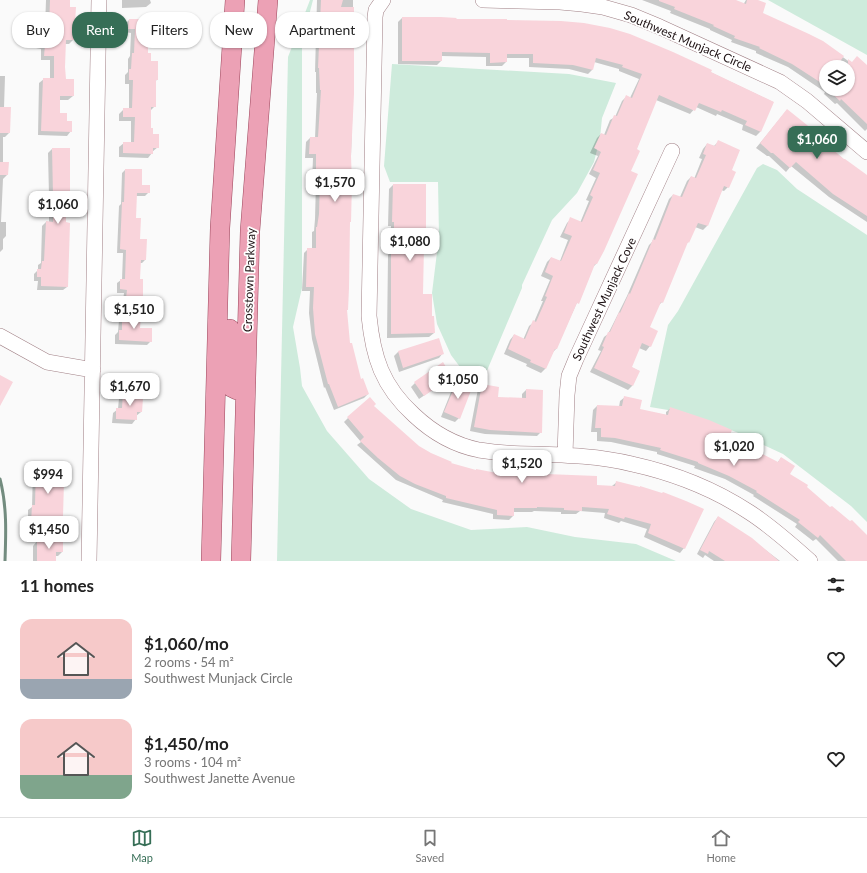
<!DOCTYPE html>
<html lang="en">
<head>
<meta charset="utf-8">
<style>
  :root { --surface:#fff; --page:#f6f6f6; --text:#222; --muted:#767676; --line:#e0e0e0; --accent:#366e56 }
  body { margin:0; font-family:Lato,sans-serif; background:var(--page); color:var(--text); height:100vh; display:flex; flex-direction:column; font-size:15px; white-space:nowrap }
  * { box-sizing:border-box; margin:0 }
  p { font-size:13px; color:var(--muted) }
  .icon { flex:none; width:22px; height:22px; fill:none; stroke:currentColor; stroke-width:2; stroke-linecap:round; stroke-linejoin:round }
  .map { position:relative; height:561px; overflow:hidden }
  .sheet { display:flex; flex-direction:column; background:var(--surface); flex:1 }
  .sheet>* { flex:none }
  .top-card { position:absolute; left:12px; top:12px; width:400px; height:36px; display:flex; gap:8px }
  .controls { position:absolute; left:819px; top:60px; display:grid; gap:8px }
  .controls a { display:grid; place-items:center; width:36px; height:36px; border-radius:50%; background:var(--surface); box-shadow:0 1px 3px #0004; font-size:20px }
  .price { position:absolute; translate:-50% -34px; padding:0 9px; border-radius:8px; background:#fff; color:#222; font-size:13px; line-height:26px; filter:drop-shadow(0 1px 2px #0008) }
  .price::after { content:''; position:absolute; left:50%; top:24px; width:12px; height:9px; margin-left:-6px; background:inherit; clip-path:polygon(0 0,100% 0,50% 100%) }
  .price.selected { background:var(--accent); color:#fff }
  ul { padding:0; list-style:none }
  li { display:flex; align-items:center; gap:12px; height:100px; padding:0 20px }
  li span { display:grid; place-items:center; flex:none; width:112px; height:80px; border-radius:12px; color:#555 }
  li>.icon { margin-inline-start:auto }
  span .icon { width:48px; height:48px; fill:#fffc; stroke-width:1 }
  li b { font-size:17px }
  h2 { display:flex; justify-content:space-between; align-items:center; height:48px; padding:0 20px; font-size:17px }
  .pill { padding:0 14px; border-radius:16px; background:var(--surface); box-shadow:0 1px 3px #0004; font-size:14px; line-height:36px }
  .pill.selected { background:var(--accent); color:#fff }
  .dock { display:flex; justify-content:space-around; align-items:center; height:56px; border-top:1px solid var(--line); background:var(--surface); font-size:11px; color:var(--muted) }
  .dock a { display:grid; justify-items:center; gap:2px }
  .dock .selected { color:var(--accent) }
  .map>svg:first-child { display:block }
  .green { fill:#ceebdc }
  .shadow { fill:#0003; fill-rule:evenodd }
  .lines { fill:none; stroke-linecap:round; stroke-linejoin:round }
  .stream { stroke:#738c7f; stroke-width:3 }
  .building { fill:#f9d4db }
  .minor-casing { stroke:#a18086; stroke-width:16 }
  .major-casing { stroke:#9c465c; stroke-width:20 }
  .minor { stroke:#fff; stroke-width:15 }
  .major { stroke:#eca1b5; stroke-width:19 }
  .labels { text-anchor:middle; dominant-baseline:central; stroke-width:3.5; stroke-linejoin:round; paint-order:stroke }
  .street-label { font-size:12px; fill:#1d1113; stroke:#fff }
</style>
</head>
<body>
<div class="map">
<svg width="867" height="561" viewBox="0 0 867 561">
  <rect width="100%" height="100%" fill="#fafafa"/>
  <path class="green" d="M310,0H313L302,42V288L293,327L300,368L302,386L327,431L369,479L411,509L471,530L527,527L575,537L636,544L676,561H277L288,57Z
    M768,0H867V55Z
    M392,64L569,74L616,83L602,118L600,138L594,162L577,193L552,220L522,285V288L483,380L463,371L451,355L437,324L432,293L439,236L438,182H390L384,166Z
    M763,164L777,170L797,189L867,235V522L851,506L783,454L736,432L686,413L650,407L668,325L678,311L757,168Z"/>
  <path class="shadow" d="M46,0H69L73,40L69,44H65L64,67L65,80L73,96L68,100H59V114L66,122L71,131L67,136L38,135L39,83L44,79H50V60H41V49L36,48L37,32L41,28H45Z
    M122,0H150L151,3L146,7L122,8Z
    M317,0H353V94L346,311L349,344L360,380L368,394L364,398L334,410L325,387L324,388L312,339L309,313L310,291H302L304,253L308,249H312V232L314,231L315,219L316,182H312L313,158H305L306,142L310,138H315L317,93H316V72H315Z
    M642,0H733L743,5L746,0H755L761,13L822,42L851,63L867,67V129L865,131L837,103L835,104L824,94L825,92L788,67L756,53V51L731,42L732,40L710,30V29L670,13L671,11ZM826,67H848V89H826Z
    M402,18L710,72L773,102L760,132L756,136L742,130L743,125L717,114L716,116L696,107L690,114L656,100L636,150L630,171L596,264L593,267L556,349L553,352L545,369L541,373L526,366L527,364L504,354L510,340L514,335L523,340L529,326L534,322L543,301H541L550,280L541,276L547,262L551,258L560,261L568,240L560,237L567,223L571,219L580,223L589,201L586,200L596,178L589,174L598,156L590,153L597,138L601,134L604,135L610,120L615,117L622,101L626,97L630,98L639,79L619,71V69L594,62L592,70L588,74L569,69L529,67V58H506V62L502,66H486V57L441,56V61L437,65L398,64V22Z
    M129,20L152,37L148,41L147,54L157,80L155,81V106L151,110L150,129L158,147L152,152V153L148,158L119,157V147L124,143H131V121H119V114L124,109H129V84H125V75L128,72V59L130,56L131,33L125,32V24Z
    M0,67V76H5L4,108L9,133L5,137H3V163L7,175L3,179L1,222H6V236L3,239V249L0,252Z
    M787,110L817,138L867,178V222L829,197L791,166L786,172L769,156H767L756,148Z
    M718,142L731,171L728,187L724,191L721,190L707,226L703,230L695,227L688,242L686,244L662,302L658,306L649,327L650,346L646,351L639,348L631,367L639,371L632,386L628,390L590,372L601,351L598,350L604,337L608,334L627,296L649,245L652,242L669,199L673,195L680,197L687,181L691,177L694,179L702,159L699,158L703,149L707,144L714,146Z
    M52,149L69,196L65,200L67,287L63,290H37L38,281H34V274L38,270V265L41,263L42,226L46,222L49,223V209H45V200L49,196L48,153Z
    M125,170L149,192L145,196H136L135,219L139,240L145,260L142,263H140L139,280L142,298L138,302L123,301L124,293H117V283L121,280H122L123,253H117L119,206L121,204L122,173Z
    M393,185L425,229L433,245L429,249H423L422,295L431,317H433L434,333L429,337L387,338L388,255L390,252L391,226H388L389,189Z
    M123,316L139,329L151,341L147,345L115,344V335L118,332L119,320Z
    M438,339L443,353L439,358L399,372L394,356L398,352Z
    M451,377L419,399L411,387L415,383Z
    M457,382L459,418L455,422L441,417L453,387Z
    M482,385L496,398L522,399V394L526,390L541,432L537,436L485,434L470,431L478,389Z
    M123,393L133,399H142L141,412L136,416V419L132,424L112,423L113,413L118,409L119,398Z
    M625,397L638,410L666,415V412L671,408L725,443L740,450L743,447L777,463L781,458L788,474L806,487L867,543V561H838L816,539L813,541L795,527L797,524L753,496L754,495L725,479L694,468L695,466L657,454V452L611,442L597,441V432H591L593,410L597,406L619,407L620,401Z
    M372,406L418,447L450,464L476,471L596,486H612L617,482L684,548L680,553L644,537L647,529L621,521L619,523L604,518L605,513L580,511L576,514H561V512L534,511L532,512H513V516L509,520L493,519V514L442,502L443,500L396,480L357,445L361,442L344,422L348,418Z
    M37,465L57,483L62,516L58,520H54V525L50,529L28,528V510L32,507L33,469Z
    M718,517L751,539L780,561H714L705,555L703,558L697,554L714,522Z
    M37,541H62V552L58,556H55V561H33V546Z"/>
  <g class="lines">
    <path class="stream" d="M0,479C7,506 6,533 5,561"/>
  </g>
  <path class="building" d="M50,0H70V7H76L74,40H66L65,67L66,79H74V96H60V113H67V121H72V132L41,131L43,78H54V56H44L45,45H40V27L49,28Z
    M321,0H343L341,7H354V94L351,156L352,183L351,222H350L349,288L348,310H347L350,343H352L361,379L363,378L369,394L338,407L329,384H328L315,334L313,308L314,287H306L307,248H316V227H317L319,214L320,178H316V154H309L310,137H318L321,90H320L319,68H318Z
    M659,0H736L746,4L747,0H758L766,3L763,13L809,34L823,41L844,56L836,67H826V86L792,64L759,48L760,47L734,38L735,36L713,26L714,25L674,9L675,7L659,1Z
    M402,17H441L457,18L456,19H507V20L561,21L584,23L610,28L630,34L673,52L712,70L711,72L774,102L761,132L745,125L747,121L722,110L721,112L699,103L695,111L659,95L637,149L640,151L631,171L638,174L604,251L597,264H595L579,304L577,303L557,349H555L546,369L530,362L531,360L508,349L514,334L525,339L533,320L536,322L547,297L545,296L553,276L545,272L551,257L561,261L572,236L564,233L570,217L582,222L593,197L590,195L600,173L593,170L601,152L594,148L601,133L606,135L614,115L617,116L626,95L632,98L642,74L622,67L623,65L596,58L593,70L573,65L533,63V54H507V62L490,63V53L442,52V61H402Z
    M129,19H154L153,37H148V53H151V61H158V80H156V107H151V128H153V134H159V148H153V154L123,153V142H134L135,117H123V108H132L133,80H129V69H131L132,53H134L135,29H128Z
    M857,56L867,65V124L841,99L840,101L827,89H848V59L852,62Z
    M0,107H11L10,133H0Z
    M787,109L807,125L820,137L819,138L844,159H845L867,175V216L833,194L796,162L790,168L773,153H771L760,143Z
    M718,140L740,150L732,170L736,172L729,188L724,186L708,226L698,223L689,243L688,242L663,303L661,302L650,327L658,331L651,347L642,343L632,367L640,371L633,386L594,368L604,347L602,346L608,332H610L619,312L620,313L629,293L630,294L653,239L655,240L673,194L682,197L691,176L696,178L706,155L703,154L707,143L715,146Z
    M52,148H70V197H66V222L70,223L68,287L41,286V277H37V269H41L42,261H44L46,221L53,222V205H48V195H53Z
    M0,162H9L8,175H0Z
    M125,169H142V185H150V193H137L136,218H141L140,239H147L146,260H141L140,279H143V299L126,298L127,290L120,289V279H125L126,250L120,249L122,202H124Z
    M393,184H426V228H434V246H424L423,294H432V316H434L435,333L391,334V249H394V222H392Z
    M122,315H141L140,328H152V342L119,340V330H122Z
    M439,338L444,354L403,368L398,351Z
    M443,362L452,377L424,396L414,382Z
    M0,375L13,382L0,406Z
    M457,381L472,388L460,419L444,412Z
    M482,384L499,387L498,397L526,398V389L543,390L542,433L490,430L474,427Z
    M123,392L135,393L134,398H143L142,412H137V420L116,419V408H122Z
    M624,396L642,400L640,409L668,415L670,407L709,420L732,430L727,442L741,449L742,446L754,452L755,450L778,462L781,457L795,466L790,474L808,485L807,487L830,507L832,506L850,521L852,520L867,535V561H846L820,535L818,538L798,522L800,520L756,492L757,491L729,476L698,463V462L660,450L661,448L615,438L601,437V428H595L597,405L622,406Z
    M370,397L376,404L374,406L419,446L431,453L452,462L451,463L476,470V469L497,473V472L597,476V485L615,486L616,481L640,487V486L662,493L663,492L686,501L704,509L685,549L648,533L651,524L625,517L624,519L607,514L609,509L582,507V511L564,510V508L537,507V508H514V516L497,515V510L446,498V496L415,484L400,476L378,458L360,441L364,437L347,417Z
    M36,464H59L58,482H64L63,516H55V525L31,524L32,505H35Z
    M718,516L752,538L779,561H725L709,551L708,554L700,550Z
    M37,540H63V552H56V561H37Z"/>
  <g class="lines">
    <defs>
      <path id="minor" d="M383,0L376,10L375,17L369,316C373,357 382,386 414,415C432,432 454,445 479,450C497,453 515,454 533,454C566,455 600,456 632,464C673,473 714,489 749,512C771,526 791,544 810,561
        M483,0L560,2L582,4L603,7L631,15L660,27L780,82L807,101L867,152
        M0,336L47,362L93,370
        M565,455L567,395L569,376L576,359L672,151
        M89,561L99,0"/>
      <path id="major" d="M230,329V383L231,387L237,390L242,389L246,383
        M211,561L220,228L235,0
        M241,561L250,231L268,0"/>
    </defs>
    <use href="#minor" class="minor-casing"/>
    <use href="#major" class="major-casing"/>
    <use href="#minor" class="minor"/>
    <use href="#major" class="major"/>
  </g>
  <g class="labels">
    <g class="street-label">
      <text transform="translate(688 41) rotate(23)">Southwest Munjack Circle</text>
      <text transform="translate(249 280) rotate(-88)">Crosstown Parkway</text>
      <text transform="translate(604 299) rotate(-65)">Southwest Munjack Cove</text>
    </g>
  </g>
</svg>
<div class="controls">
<a><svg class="icon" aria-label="layers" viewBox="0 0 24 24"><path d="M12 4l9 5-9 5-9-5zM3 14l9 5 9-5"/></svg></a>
</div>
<b class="price selected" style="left:817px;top:160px">$1,060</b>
<b class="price" style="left:335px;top:203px">$1,570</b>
<b class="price" style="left:58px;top:225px">$1,060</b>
<b class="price" style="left:410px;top:262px">$1,080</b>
<b class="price" style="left:134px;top:330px">$1,510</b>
<b class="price" style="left:458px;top:400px">$1,050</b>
<b class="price" style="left:130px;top:407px">$1,670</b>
<b class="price" style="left:734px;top:467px">$1,020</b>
<b class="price" style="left:522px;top:484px">$1,520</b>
<b class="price" style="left:48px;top:495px">$994</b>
<b class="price" style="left:49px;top:550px">$1,450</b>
<div class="top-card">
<a class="pill">Buy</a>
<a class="pill selected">Rent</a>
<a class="pill">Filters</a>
<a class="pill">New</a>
<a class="pill">Apartment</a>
</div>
</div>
<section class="sheet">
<h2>11 homes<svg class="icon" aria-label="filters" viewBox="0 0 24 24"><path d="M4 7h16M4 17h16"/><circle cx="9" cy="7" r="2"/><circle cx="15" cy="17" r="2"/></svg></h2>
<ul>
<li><span style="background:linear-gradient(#f6c9c9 75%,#9aa5b1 0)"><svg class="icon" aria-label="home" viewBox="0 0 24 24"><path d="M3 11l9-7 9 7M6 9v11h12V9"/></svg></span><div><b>$1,060/mo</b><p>2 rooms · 54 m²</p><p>Southwest Munjack Circle</p></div><svg class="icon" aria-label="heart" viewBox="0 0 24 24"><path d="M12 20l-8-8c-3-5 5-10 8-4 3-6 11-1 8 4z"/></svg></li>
<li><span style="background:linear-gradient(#f6c9c9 70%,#7fa58c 0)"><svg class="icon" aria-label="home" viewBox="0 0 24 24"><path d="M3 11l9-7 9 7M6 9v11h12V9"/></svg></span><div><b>$1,450/mo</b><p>3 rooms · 104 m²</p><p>Southwest Janette Avenue</p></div><svg class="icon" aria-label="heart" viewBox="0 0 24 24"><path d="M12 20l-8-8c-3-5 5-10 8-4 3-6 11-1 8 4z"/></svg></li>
</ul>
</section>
<nav class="dock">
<a class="selected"><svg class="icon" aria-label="map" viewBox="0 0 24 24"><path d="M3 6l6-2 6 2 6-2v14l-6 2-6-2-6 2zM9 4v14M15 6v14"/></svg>Map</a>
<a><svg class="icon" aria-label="saved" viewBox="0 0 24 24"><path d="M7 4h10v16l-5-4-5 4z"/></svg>Saved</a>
<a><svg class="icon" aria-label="home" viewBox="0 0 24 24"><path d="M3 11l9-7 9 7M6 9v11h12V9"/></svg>Home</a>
</nav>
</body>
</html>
